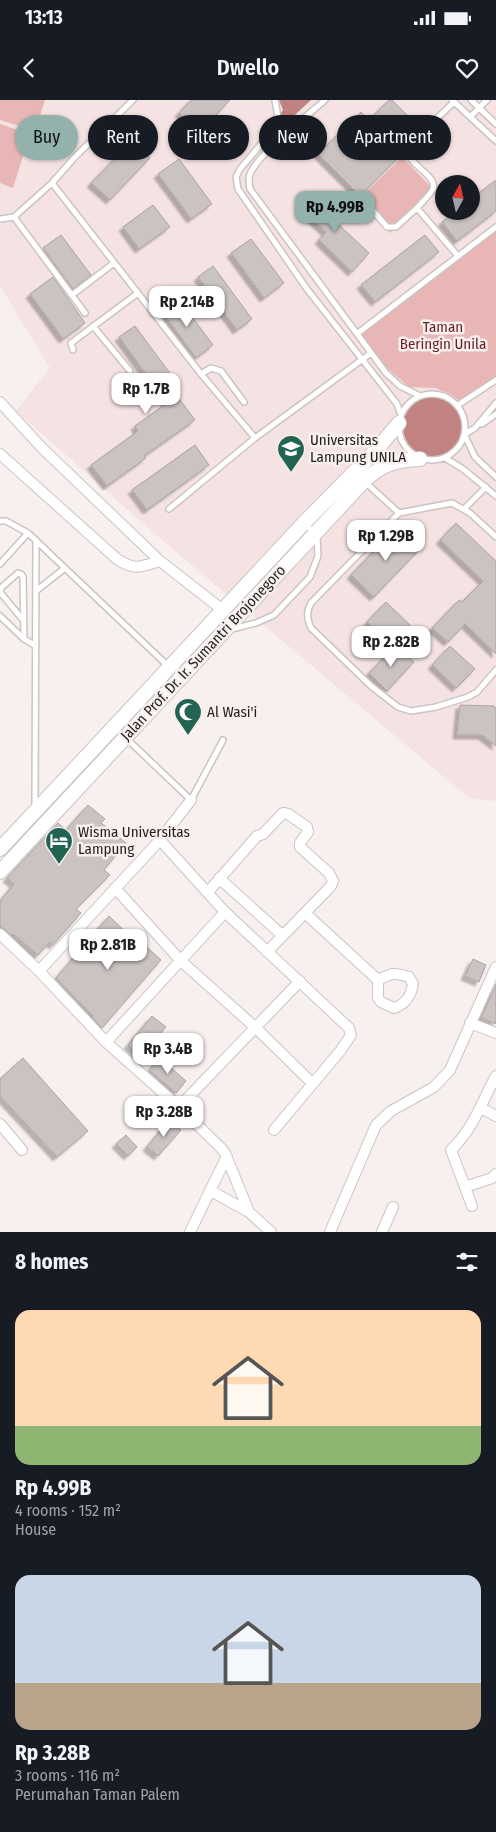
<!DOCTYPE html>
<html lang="en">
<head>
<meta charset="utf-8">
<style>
  :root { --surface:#171b24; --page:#242831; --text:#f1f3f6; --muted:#9ea1a6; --accent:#94b2ac }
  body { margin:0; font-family:"Fira Sans Condensed",sans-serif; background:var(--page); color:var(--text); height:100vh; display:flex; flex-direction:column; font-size:19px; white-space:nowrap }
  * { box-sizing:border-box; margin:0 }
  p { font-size:16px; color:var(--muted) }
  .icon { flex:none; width:28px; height:28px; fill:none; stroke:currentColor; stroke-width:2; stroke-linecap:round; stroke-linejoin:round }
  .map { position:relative; height:1132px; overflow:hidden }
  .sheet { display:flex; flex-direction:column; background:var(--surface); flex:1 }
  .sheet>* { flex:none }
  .top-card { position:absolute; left:15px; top:15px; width:466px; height:45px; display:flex; gap:10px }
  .needle { width:32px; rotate:8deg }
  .buttons { position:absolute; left:435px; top:75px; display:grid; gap:10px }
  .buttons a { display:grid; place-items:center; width:45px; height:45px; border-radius:50%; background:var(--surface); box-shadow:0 1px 4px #0004; font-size:25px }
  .price { position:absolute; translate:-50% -42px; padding:0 11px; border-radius:10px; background:#fff; color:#222; font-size:16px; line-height:32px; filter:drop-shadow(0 1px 2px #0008) }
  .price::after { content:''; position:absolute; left:50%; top:30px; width:15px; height:11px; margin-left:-8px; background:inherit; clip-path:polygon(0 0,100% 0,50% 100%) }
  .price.active { background:var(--accent); color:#111 }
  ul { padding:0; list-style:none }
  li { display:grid; align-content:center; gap:10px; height:265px; padding:0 15px }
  li span { display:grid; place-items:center; height:155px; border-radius:15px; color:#555 }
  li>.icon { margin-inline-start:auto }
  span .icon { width:90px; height:90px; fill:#fffc; stroke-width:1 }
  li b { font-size:21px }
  h2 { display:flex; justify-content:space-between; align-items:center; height:60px; padding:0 15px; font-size:21px }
  .tag { padding:0 18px; border-radius:22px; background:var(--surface); box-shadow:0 1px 4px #0004; font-size:18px; line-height:45px }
  .tag.active { background:var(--accent); color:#111 }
  .status { display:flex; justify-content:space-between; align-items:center; height:35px; padding:0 25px; background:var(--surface); direction:ltr }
  .status svg { height:14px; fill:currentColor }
  header { display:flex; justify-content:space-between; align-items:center; height:65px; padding:0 15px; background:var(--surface); font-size:22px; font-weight:600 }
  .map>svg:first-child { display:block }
  .built { fill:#f4e3e2; fill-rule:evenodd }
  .green { fill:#e8b7b5 }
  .water { fill:#c18381 }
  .building { fill:#cac3c2; stroke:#aba4a3; filter:url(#shadow) }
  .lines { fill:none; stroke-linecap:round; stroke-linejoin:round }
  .service-casing { stroke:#cbc4c3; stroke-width:8 }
  .minor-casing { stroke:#cbc4c3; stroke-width:12 }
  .tertiary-casing { stroke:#cbc4c3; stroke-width:16 }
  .service { stroke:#fff; stroke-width:5 }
  .minor { stroke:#fff; stroke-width:10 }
  .tertiary { stroke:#fff; stroke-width:14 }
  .labels { text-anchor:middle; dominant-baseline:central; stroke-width:5; stroke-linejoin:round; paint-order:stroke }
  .park-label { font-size:15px; fill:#691e22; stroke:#f8f0ef }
  .poi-label { font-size:15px; fill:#221f1f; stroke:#f8f0ef; text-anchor:start }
  .street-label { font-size:15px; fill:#221f1f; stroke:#f8f0ef }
</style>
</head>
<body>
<div class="status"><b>13:13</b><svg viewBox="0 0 49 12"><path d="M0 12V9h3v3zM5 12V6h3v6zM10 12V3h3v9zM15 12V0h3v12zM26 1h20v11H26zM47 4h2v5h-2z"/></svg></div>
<header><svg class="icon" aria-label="back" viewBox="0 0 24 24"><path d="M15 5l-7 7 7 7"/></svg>Dwello<svg class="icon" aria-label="heart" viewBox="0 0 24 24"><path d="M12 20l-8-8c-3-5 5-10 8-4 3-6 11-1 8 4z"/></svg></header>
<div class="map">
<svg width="496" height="1132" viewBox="0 0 496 1132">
  <defs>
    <filter id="shadow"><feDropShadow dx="-4" dy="4" stdDeviation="1" flood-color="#0004"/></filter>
  </defs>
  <rect width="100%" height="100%" fill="#f8f0ef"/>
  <path class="built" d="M0,0H496V701L469,698L155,434L16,311L50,268L0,186ZM444,84H471V111H444Z"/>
  <path class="green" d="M0,0H45L35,31L0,20Z
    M0,24L30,34L13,88L0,83Z
    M402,57L436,92L390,133L359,99Z
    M496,127V279L461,302L450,294L435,288L409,287L380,262L361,233Z"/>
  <path class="water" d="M279,0H311L285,24L281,20L280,14L283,10Z
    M403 327a30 30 0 1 1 60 0a30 30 0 1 1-60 0Z"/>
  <path class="building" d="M191,0H230L200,32L179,13Z
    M389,0H392L414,22L393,43L403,53L360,96L318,54L361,12L369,20Z
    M132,41L150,58L110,100L91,83Z
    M179,59L212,104L191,119L158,74Z
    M496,80V111L457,141L442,122L456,111H471V99Z
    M314,93L342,119L337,123L369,153L352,172L319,140L326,132L300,108Z
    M153,105L170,127L139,149L123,127Z
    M61,135L91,175L73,189L43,148Z
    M425,135L439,152L375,202L361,185Z
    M251,139L284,183L264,198L231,153Z
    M213,166L252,219L237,230L198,177Z
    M53,177L85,223L63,239L30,194Z
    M178,198L213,245L196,258L161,210Z
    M135,226L175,280L169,285L195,320L144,356L146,358L107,386L91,365L138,331L135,326L167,303L119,237Z
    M195,345L209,365L147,410L132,390Z
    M456,423L496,461V554L465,524L448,542L432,528L459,500L462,502L483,481L440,440Z
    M397,427L420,449L374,497L351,475Z
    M386,502L410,525L391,545L367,522Z
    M396,545L414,562L387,591L369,573Z
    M450,546L475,569L456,588L432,565Z
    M460,605L494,606L496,608V646L482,635H457Z
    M88,705L105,719L101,723L126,743L104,770L110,775L76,809L81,813L53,845L50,842L38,855L13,834L12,836L4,829L0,827V801L14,784L7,778L58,723L66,730Z
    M109,816L134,840L136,837L161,860L102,928L92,917L93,916L56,878Z
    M473,859L486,865L479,882L465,876Z
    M496,884V924L481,918Z
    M152,916L166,927L140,956L128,945Z
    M23,958L88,1031L57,1057L0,996V979Z
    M160,958L186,981L176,993L149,970Z
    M169,1020L181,1030L158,1056L147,1047Z
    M126,1035L137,1047L128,1056L116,1044Z"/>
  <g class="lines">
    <defs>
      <path id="service" d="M275,0L279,23L240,69L236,77L238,89L307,189L390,295L397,304L401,315
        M325,0C307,16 258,54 250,74C248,79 249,83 250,89L386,273L400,286L420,296
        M452,0L496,41
        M471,0L496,24
        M454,2L407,47C406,65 438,75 433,89C430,95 422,102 417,108L458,156
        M470,17L487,0
        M279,23L289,32
        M52,83L201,274L255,338L371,253
        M363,99L387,127H396L417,108
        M14,117L85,213
        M0,119L14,117L23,109L52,83L74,58L133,0
        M72,195L114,163
        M93,226L130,271
        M358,233L496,127
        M73,250L71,243L138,193
        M201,274L211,268L221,271L244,302
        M399 327a33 33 0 1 1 66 0a33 33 0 1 1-66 0Z
        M458,305L496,280
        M482,324L496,314
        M465,334L475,328L496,303
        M465,336L475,357L496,377
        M445,358L463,369L496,396
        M364,381L399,413
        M169,409L255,338
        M464,409L486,387
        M0,421H6L28,433L168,566
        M496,437L470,413L452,403L399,413L311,503C306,512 307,519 311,528L371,586L398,607L411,611L436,607L468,597L477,592L496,570
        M0,464L28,433
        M36,491L65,468
        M0,516L24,539L36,546
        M23,520L0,492L1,488L18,473L21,474L23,477L24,539
        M232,529L256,523L274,515L310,477L318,456L317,437L315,433L305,424
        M127,639L191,700L223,640
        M35,707L36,440"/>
      <path id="minor" d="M0,302L42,348L160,461L224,511
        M0,354L117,459C135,471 140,467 160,461
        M160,740L225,812L349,928L351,935L341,950L274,1030
        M219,778L282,835
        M115,788L181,861L256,928L312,983
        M208,792L257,736L263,734L283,713L288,714L307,727L308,732L300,743V747L329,773L333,781L331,786L267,852
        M305,813L378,880C392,873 394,872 409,877L413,884C411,896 406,904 394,908L381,902L378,898V880
        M0,834L39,871L106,942L179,1007L221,1048L225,1053L249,1112L271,1132
        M39,871L160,740L191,700
        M470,923L496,933
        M106,942L225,812
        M179,1007L300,881
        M481,1008L496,1016
        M0,1024L22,1050
        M465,1087L451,1050C473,1030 482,1001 496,976
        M211,1091L249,1112
        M472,1106L465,1087L492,1078L496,1074
        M190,1132L226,1058
        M330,1132L376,1025L391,1011L434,987L450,970L496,867
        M382,1132L393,1107"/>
      <path id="tertiary" d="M0,749L304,423L377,349L399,323
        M0,772L364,381C382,364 396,360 420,359"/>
    </defs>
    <use href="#service" class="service-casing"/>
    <use href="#minor" class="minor-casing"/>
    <use href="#tertiary" class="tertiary-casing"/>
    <use href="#service" class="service"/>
    <use href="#minor" class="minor"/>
    <use href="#tertiary" class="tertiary"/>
  </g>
  <defs>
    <symbol id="university-pin" viewBox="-11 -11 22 30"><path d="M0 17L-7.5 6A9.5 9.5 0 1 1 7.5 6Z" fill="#236352" stroke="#f8f0ef"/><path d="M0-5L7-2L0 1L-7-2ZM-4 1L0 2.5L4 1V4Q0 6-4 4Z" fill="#fff"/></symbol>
    <symbol id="mosque-pin" viewBox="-11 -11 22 30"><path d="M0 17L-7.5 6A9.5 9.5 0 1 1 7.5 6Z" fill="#236352" stroke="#f8f0ef"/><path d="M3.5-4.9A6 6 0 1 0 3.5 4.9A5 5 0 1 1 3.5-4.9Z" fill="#fff"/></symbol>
    <symbol id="hotel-pin" viewBox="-11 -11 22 30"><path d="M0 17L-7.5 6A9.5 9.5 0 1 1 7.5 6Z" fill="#236352" stroke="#f8f0ef"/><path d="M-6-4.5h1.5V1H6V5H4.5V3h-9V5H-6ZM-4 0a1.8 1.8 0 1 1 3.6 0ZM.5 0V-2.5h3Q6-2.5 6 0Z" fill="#fff"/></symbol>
  </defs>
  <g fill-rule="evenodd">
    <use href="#university-pin" x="275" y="333" width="32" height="43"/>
    <use href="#mosque-pin" x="172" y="596" width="32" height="43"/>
    <use href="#hotel-pin" x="43" y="725" width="32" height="43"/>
  </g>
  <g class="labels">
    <g class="park-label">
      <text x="443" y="227">Taman<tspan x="443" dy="17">Beringin Unila</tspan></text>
    </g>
    <g class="poi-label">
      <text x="310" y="340">Universitas<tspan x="310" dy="17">Lampung UNILA</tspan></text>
      <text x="207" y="612">Al Wasi'i</text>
      <text x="78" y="732">Wisma Universitas<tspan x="78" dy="17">Lampung</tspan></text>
    </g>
    <g class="street-label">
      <text transform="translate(203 553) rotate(-47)">Jalan Prof. Dr. Ir. Sumantri Brojonegoro</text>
    </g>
  </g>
</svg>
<div class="buttons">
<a><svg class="needle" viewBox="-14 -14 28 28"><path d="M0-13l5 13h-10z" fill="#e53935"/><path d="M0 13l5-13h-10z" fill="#9ea1a6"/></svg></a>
</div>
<b class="price active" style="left:335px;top:133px">Rp 4.99B</b>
<b class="price" style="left:187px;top:228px">Rp 2.14B</b>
<b class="price" style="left:146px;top:315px">Rp 1.7B</b>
<b class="price" style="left:386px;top:462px">Rp 1.29B</b>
<b class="price" style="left:391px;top:568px">Rp 2.82B</b>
<b class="price" style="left:108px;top:871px">Rp 2.81B</b>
<b class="price" style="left:168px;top:975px">Rp 3.4B</b>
<b class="price" style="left:164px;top:1038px">Rp 3.28B</b>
<div class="top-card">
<a class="tag active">Buy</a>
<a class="tag">Rent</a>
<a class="tag">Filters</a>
<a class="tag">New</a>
<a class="tag">Apartment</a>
</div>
</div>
<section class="sheet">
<h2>8 homes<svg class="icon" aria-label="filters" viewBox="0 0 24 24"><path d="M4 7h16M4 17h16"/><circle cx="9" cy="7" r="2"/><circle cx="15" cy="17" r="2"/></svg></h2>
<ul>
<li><span style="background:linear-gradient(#ffd9b3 75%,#8fb573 0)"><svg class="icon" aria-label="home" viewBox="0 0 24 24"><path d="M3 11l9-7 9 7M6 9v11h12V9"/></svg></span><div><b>Rp 4.99B</b><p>4 rooms · 152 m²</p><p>House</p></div></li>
<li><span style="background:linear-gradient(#c9d6e8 70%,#b9a48a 0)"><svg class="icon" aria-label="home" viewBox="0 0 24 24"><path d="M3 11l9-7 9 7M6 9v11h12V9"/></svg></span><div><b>Rp 3.28B</b><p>3 rooms · 116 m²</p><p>Perumahan Taman Palem</p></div></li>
</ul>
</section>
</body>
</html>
